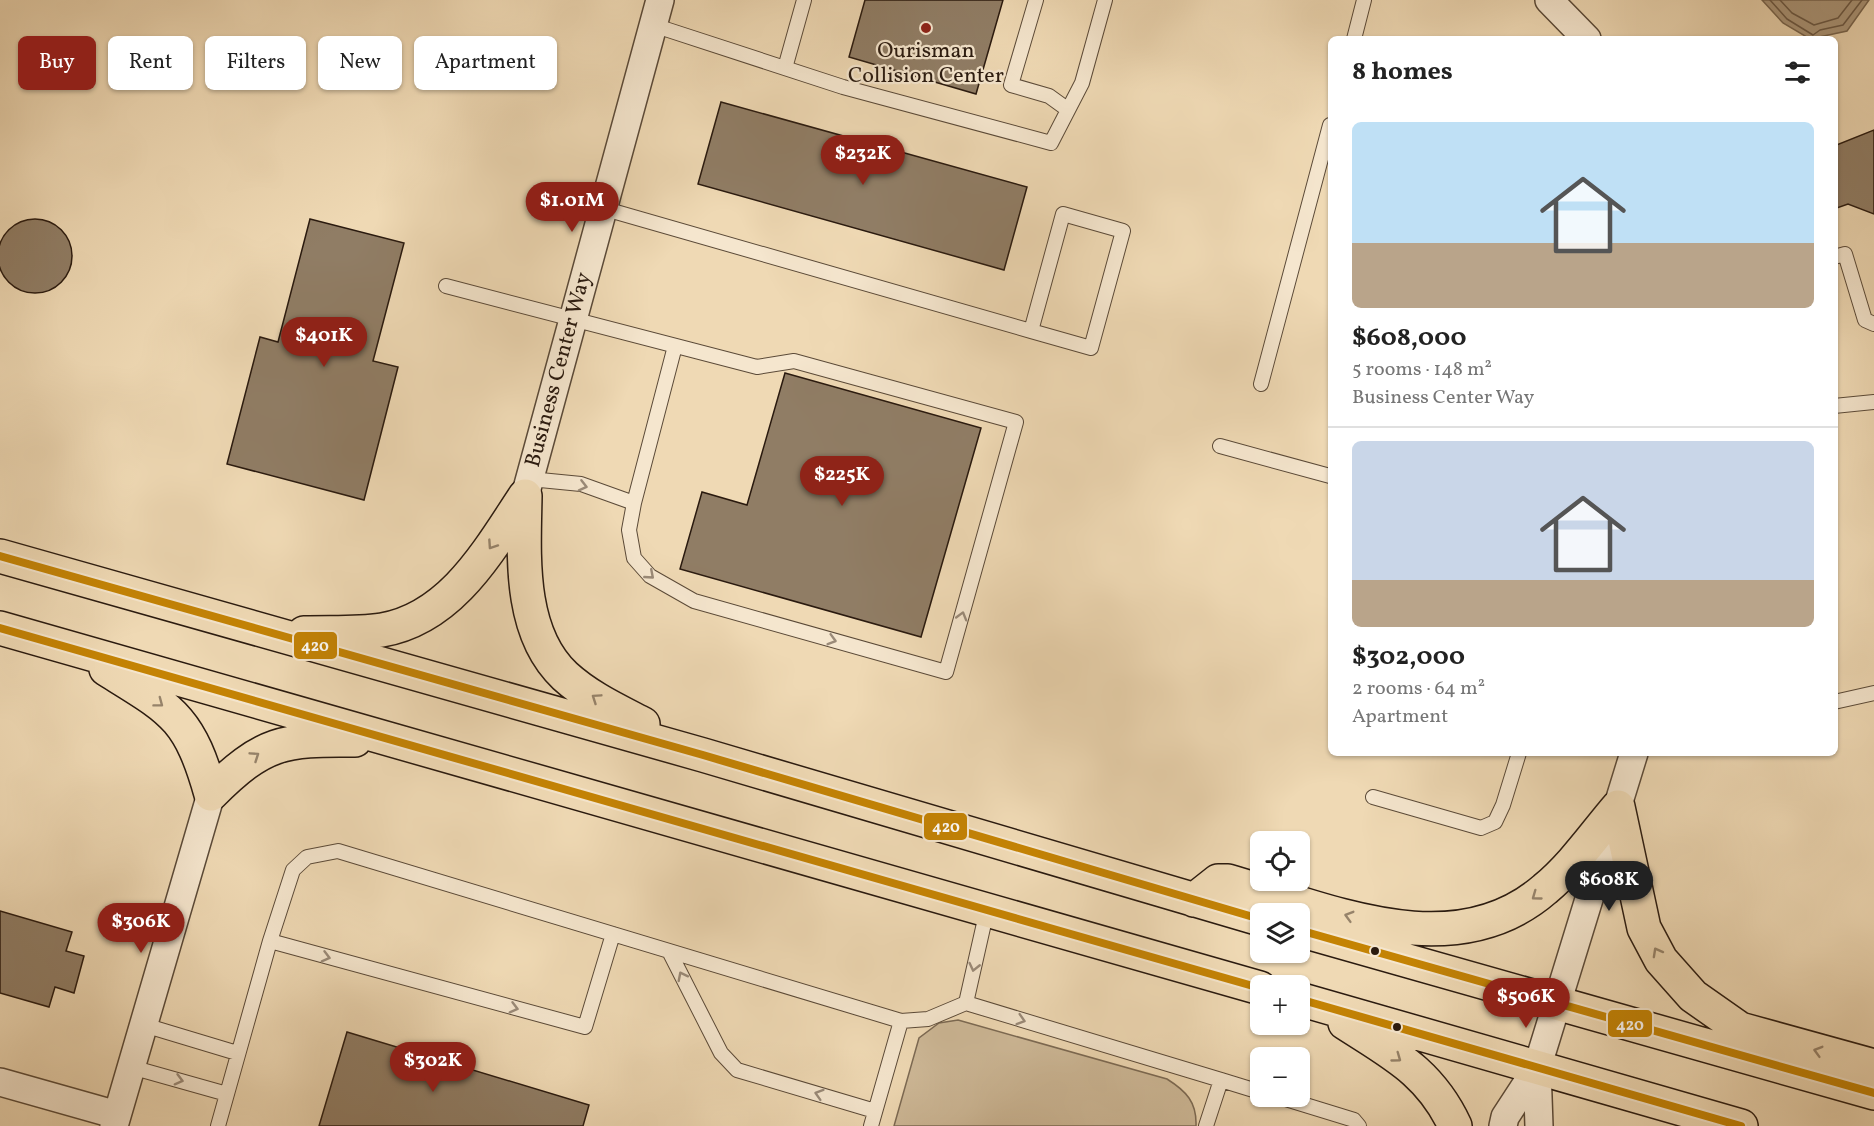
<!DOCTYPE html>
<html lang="en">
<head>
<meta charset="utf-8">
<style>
  :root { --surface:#fff; --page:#f6f6f6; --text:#222; --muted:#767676; --line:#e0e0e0; --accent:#8f2418 }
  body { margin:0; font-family:Vollkorn,serif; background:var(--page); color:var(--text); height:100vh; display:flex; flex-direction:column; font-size:22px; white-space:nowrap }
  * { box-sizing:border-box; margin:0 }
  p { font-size:20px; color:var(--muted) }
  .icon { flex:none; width:33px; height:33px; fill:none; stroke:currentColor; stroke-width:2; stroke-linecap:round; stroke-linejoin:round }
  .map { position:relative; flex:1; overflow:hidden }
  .panel { position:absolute; left:1328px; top:36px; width:510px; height:720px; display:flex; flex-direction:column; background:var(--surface); border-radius:9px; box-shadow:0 2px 4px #0004 }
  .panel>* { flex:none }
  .guide { position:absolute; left:18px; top:36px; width:570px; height:54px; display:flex; gap:12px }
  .buttons { position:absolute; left:1250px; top:831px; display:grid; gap:12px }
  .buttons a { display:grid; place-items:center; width:60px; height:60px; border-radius:9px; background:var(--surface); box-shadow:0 2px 4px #0004; font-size:30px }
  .price { position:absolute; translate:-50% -51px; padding:0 14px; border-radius:21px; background:var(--accent); color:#fff; font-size:20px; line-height:39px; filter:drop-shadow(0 2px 3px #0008) }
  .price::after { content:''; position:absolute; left:50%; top:36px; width:18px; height:14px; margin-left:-9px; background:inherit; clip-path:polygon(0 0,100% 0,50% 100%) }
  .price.active { background:#222; color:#fff }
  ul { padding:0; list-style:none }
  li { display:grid; align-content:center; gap:12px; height:318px; padding:0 24px }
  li+li { border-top:2px solid var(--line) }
  li span { display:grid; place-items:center; height:186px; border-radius:9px; color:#555 }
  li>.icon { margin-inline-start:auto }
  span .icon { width:108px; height:108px; fill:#fffc; stroke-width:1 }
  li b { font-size:26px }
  h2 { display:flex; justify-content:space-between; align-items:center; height:72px; padding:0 24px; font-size:26px }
  .tag { padding:0 21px; border-radius:9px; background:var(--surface); box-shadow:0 2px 4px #0004; font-size:21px; line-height:54px }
  .tag.active { background:var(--accent); color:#fff }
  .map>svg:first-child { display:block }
  .green { fill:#ceb998; stroke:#7c6a54; stroke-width:1.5 }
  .water { fill:#ac987c; stroke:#786650; stroke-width:1.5 }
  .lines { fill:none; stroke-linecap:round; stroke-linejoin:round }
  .shore { stroke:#6b5946; stroke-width:1.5 }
  .building { fill:#907d65; stroke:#2a1a0f; stroke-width:1.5 }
  .service-casing { stroke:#5b4a38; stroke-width:16 }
  .minor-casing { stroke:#5b4a38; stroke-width:30 }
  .trunk-casing { stroke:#2a1a0f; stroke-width:36 }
  .service { stroke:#f5e6ce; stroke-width:14 }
  .minor { stroke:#f5e6ce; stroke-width:27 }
  .trunk { stroke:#efd9b4; stroke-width:33 }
  .bus-1-casing { stroke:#f5e6ce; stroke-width:12 }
  .bus-1 { stroke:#c48304; stroke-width:8 }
  .oneway { stroke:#9a8a78 }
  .oneway2 { stroke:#96836a }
  .poi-dot { fill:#8f2418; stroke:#f5e6ce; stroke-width:2 }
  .bus-dot { fill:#2a1a0f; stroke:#f5e6ce; stroke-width:2 }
  .labels { text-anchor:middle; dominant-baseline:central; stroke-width:4.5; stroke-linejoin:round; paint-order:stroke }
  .poi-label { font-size:22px; fill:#2a1a0f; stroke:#f5e6ce }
  .street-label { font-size:22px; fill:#2a1a0f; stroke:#f5e6ce }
  .line-badge { stroke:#f5e6ce; stroke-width:2 }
  .badge-label { font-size:16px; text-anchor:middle; font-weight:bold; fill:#fff }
</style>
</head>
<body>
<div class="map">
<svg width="1874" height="1126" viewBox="0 0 1874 1126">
  <rect width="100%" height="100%" fill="#efd9b4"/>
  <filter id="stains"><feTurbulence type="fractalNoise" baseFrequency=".00333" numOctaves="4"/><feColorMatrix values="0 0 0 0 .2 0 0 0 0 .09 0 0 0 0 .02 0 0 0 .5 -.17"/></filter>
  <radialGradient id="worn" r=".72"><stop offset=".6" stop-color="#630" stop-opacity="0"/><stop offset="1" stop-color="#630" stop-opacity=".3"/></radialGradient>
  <path class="green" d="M958,1020L1167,1079C1186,1091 1197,1102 1196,1126H894L919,1038L939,1023Z"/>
  <path class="water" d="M1762,0H1869L1847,31L1810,39L1783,23Z"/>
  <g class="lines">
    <path class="shore" d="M1770,0L1787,19L1813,35L1820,30L1843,25L1862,0
      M1780,0L1792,13L1814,25L1838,18L1852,0"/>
  </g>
  <path class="building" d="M865,0H1003L976,94L849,57Z
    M721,102L1027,187L1004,270L698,184Z
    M1874,130V214L1848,204L1834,209V146Z
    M310,219L404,243L373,361L398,367L364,500L227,464L260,337L278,342Z
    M-2 256a37 37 0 1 1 74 0a37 37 0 1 1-74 0Z
    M785,373L981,428L921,637L680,569L702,492L747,505Z
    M0,911L72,932L66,951L84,956L74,993L55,987L49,1007L0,993Z
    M347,1032L589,1105L583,1126H319Z"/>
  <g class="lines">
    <defs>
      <path id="service" d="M1036,0L1011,85L1049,96L1067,109
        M653,25L843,87L1051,143L1082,83L1105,0
        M1354,39L1364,0
        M785,68L804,0
        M602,208L1031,331L1091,348L1123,231L1063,214L1031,331
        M1834,257L1845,254L1865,320L1874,324
        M446,286L757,367L794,361L1016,422L946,672L694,601L650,576L634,558L629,530L634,503L675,346
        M1261,384L1330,125
        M1834,406L1874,402
        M1220,446L1330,476
        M530,479L581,484L634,503
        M1834,702L1874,693
        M1373,797L1481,828L1495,822L1503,805L1519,753
        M270,941L585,1027L613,934
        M669,951L721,1053L737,1070L875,1111
        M966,1003L1221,1080
        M901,1021L928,1019L966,1003L987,910
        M144,1025L237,1053
        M131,1067L227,1094
        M1276,1096L1354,1120L1359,1126
        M218,1126L270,941L293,870L307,857L338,851L901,1021L871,1126
        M1206,1126L1221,1080L1260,1092"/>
      <path id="minor" d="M1549,0L1587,39
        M525,496L660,0
        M1537,1068L1539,1126
        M0,1082L117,1115
        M114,1126L211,794
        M1503,1126L1505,1117L1537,1068L1634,753"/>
      <path id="trunk" d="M525,496C524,554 518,632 565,676C588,697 616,710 643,724
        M0,556L703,755L1260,919
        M0,628L1260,988
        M304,633C329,632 357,634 382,630C452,618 489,550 525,496
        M106,669C172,710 189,716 211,794C263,742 283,739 355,740
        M1618,807L1644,928L1661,960L1693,996L1740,1029L1874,1066
        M1194,900L1218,881H1228C1328,910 1454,968 1545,889C1573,866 1594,835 1618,807
        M1299,930L1874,1093
        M1299,999L1741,1126
        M1345,1023C1393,1054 1430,1072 1455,1126"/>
    </defs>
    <use href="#service" class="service-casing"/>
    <use href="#minor" class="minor-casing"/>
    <use href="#trunk" class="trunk-casing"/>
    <use href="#service" class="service"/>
    <use href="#minor" class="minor"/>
    <use href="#trunk" class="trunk"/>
    <defs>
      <path id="bus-1" d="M0,556L703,755L1260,919
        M0,628L1260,988
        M1299,930L1874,1093
        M1299,999L1741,1126"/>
    </defs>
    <use href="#bus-1" class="bus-1-casing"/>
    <use href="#bus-1" class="bus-1"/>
  </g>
  <defs><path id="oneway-chevron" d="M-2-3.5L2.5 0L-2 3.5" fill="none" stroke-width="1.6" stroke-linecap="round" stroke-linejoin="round" transform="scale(1.5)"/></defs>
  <g class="oneway">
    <use href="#oneway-chevron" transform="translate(583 486) rotate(14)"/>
    <use href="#oneway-chevron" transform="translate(650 575) rotate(41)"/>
    <use href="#oneway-chevron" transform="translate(962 616) rotate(-74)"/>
    <use href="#oneway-chevron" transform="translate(832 640) rotate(16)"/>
    <use href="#oneway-chevron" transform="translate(326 957) rotate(15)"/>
    <use href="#oneway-chevron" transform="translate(974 967) rotate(103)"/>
    <use href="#oneway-chevron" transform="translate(682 976) rotate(-117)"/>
    <use href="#oneway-chevron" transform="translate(514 1008) rotate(15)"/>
    <use href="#oneway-chevron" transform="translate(1021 1020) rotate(17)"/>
    <use href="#oneway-chevron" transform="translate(179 1080) rotate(15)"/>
    <use href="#oneway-chevron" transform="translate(819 1094) rotate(-163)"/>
  </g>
  <g class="oneway2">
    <use href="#oneway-chevron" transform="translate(492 545) rotate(124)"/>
    <use href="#oneway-chevron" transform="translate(596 698) rotate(-146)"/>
    <use href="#oneway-chevron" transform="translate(159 703) rotate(37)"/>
    <use href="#oneway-chevron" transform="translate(255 756) rotate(-34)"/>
    <use href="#oneway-chevron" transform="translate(1536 896) rotate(144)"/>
    <use href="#oneway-chevron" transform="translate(1349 916) rotate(-164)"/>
    <use href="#oneway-chevron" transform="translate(1657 952) rotate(-119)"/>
    <use href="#oneway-chevron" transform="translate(1818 1051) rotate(-164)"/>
    <use href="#oneway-chevron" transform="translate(1397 1058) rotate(36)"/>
  </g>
  <circle class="poi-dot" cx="926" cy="28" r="6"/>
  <g class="bus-dot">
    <circle cx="1375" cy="951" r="5"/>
    <circle cx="1397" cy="1027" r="5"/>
  </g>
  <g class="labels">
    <g class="poi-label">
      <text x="926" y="51">Ourisman<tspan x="926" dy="25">Collision Center</tspan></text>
    </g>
    <g class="street-label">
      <text transform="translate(559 370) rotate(-75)">Business Center Way</text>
    </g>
  </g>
  <g class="line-badge">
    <rect x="293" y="631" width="45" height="29" rx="6" fill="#c48304"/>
    <rect x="923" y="812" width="45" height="29" rx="6" fill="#c48304"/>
    <rect x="1607" y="1009" width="46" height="29" rx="6" fill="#c48304"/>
  </g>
  <g class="badge-label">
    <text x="315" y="651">420</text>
    <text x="946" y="832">420</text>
    <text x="1630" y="1030">420</text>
  </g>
  <rect width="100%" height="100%" filter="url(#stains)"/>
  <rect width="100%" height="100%" fill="url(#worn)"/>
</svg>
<div class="buttons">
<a><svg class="icon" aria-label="locate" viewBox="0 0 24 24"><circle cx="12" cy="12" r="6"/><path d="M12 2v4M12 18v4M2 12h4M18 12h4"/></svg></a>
<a><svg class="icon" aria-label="layers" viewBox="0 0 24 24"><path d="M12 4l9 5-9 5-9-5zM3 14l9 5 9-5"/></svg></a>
<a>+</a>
<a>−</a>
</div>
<b class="price" style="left:863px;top:186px">$232K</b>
<b class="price" style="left:572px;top:233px">$1.01M</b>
<b class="price" style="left:324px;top:368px">$401K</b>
<b class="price" style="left:842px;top:507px">$225K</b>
<b class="price active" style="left:1609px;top:912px">$608K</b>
<b class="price" style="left:141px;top:954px">$306K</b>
<b class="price" style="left:1526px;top:1029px">$506K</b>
<b class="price" style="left:433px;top:1093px">$302K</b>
<div class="guide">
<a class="tag active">Buy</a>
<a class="tag">Rent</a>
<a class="tag">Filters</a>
<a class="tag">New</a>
<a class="tag">Apartment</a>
</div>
<section class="panel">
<h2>8 homes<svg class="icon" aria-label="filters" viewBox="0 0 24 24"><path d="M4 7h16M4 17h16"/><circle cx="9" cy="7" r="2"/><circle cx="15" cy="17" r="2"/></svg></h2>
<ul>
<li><span style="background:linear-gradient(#bfe0f5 65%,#b9a48a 0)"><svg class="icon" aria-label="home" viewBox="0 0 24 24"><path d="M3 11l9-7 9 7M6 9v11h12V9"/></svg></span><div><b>$608,000</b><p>5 rooms · 148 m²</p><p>Business Center Way</p></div></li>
<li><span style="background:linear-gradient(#c9d6e8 75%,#b9a48a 0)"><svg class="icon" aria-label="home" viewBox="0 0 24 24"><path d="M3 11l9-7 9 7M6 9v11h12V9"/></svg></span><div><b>$302,000</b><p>2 rooms · 64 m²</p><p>Apartment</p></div></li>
</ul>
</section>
</div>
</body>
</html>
